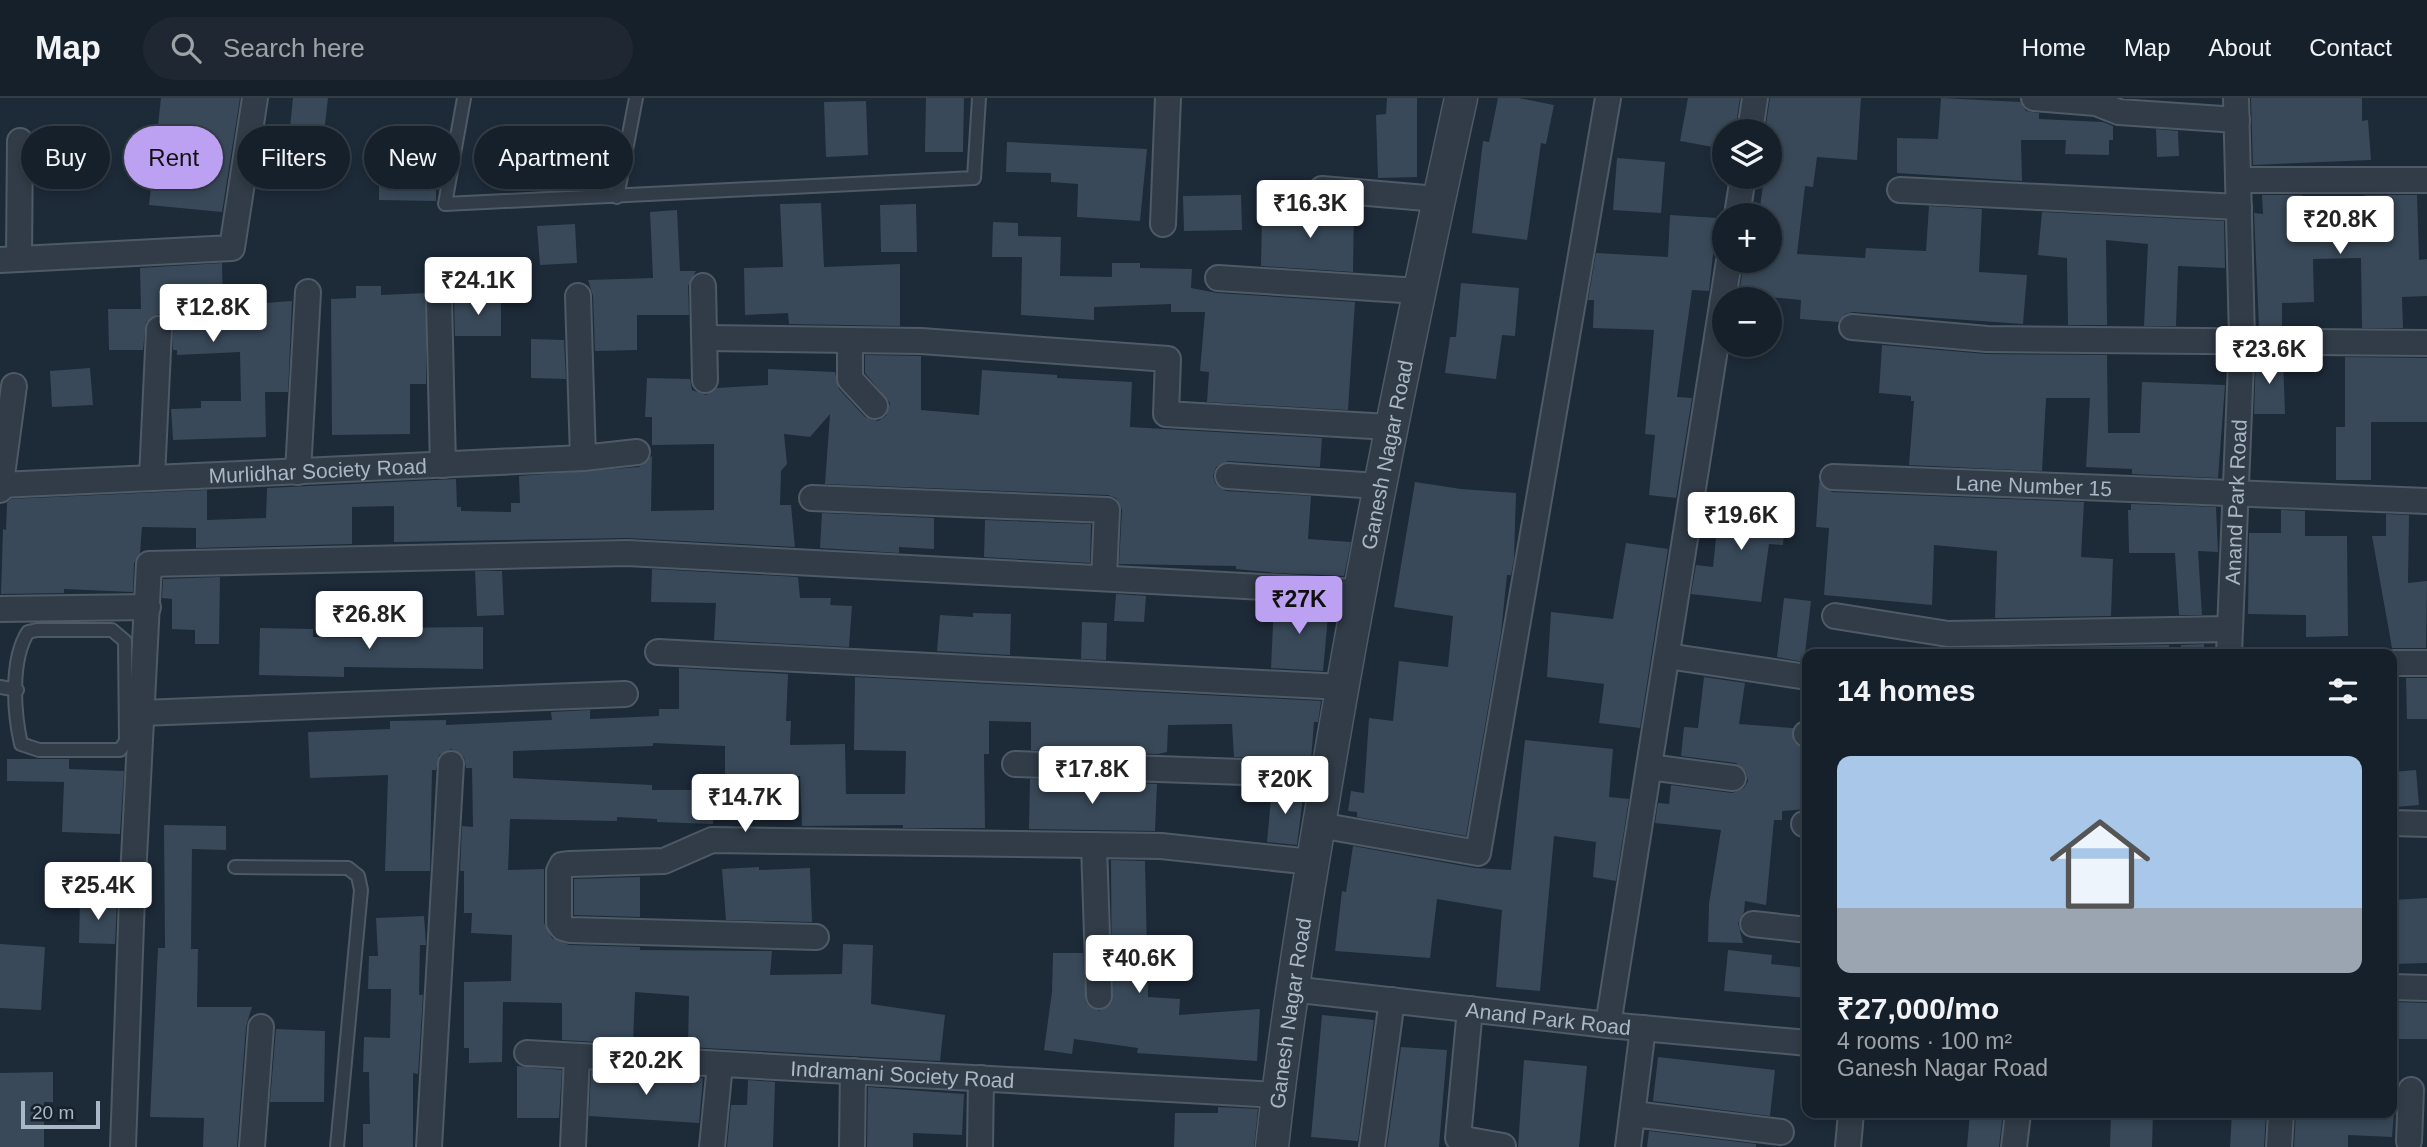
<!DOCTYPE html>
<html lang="en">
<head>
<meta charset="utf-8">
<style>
  :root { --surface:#16202a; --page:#1f2832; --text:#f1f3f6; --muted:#9ea3a8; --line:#353e47; --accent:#bca0f2 }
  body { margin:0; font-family:Helvetica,sans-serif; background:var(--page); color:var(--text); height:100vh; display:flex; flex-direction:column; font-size:26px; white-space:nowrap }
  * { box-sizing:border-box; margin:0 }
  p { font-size:23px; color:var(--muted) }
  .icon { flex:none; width:38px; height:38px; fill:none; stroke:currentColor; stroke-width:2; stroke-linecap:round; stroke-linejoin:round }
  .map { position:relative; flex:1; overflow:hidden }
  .details { position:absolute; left:1802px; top:551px; width:595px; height:469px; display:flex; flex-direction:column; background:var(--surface); border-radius:14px; box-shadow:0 4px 10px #0003,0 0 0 2px var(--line) }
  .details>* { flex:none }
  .top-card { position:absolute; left:21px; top:28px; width:665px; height:63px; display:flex; gap:14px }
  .controls { position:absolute; left:1712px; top:21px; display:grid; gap:14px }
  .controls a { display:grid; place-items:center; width:70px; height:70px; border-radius:50%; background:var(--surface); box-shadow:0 4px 10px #0003,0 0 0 2px var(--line); font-size:35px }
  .scale { position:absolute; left:21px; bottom:18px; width:79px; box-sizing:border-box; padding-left:7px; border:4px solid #aab7c6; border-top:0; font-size:19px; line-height:24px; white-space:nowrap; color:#aab7c6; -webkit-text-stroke:5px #17212c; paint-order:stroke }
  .price { position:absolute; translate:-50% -60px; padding:0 16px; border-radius:7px; background:#fff; color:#222; font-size:23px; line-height:46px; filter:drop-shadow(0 2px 4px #0008) }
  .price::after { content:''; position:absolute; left:50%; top:42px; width:21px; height:16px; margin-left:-10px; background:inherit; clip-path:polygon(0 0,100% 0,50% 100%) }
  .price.active { background:var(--accent); color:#111 }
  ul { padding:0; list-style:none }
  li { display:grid; align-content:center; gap:14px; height:371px; padding:0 35px }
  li+li { border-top:2px solid var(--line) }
  li span { display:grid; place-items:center; height:217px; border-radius:14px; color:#555 }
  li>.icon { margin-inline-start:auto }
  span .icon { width:126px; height:126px; fill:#fffc; stroke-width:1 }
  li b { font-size:30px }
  h2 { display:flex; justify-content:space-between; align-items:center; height:84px; padding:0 35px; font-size:30px }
  .pill { padding:0 24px; border-radius:32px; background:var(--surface); box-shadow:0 4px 10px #0003,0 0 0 2px var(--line); font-size:24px; line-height:63px }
  .pill.active { background:var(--accent); color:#111 }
  header { display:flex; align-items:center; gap:42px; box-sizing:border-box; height:98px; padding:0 35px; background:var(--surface); border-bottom:2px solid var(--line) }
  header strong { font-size:33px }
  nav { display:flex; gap:38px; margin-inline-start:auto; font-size:24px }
  .search { width:490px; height:63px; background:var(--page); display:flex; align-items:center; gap:18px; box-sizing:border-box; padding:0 24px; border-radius:38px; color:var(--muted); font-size:26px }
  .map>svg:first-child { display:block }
  .building { fill:#394959 }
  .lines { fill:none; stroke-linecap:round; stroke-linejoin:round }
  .service-casing { stroke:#4e5a66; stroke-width:16 }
  .minor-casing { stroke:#4e5a66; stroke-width:28 }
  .tertiary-casing { stroke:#4e5a66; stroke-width:35 }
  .service { stroke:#313c48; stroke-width:12 }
  .minor { stroke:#313c48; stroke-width:24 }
  .tertiary { stroke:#313c48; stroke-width:32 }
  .labels { text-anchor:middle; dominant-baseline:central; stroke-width:7; stroke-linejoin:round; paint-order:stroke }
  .street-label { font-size:21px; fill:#aab7c6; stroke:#17212c }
</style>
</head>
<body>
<header>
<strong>Map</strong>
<div class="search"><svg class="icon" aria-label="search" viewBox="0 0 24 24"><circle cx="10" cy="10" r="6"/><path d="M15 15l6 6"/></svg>Search here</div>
<nav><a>Home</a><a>Map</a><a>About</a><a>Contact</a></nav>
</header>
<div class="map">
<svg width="2427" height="1049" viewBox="0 0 2427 1049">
  <rect width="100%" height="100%" fill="#1d2a38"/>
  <path class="building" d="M161,0H240L222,114L149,107Z
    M293,0H328L323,44L289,40Z
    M926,0H964L963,54H925Z
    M1387,0H1417V79L1378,80L1376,17L1386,16Z
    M1498,0H1519L1554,7L1546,46L1541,45L1527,142L1472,135L1483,43L1489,44Z
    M1688,0H1740L1735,33H1724V51L1680,43Z
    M1770,0H1861L1857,62L1817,59L1813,89L1805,88L1797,156L1865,160L1866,150L1926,153L1929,108L1982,111L1979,174L2027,177L2023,226L1853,214L1845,216L1839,224L1800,221L1801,202L1739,196L1744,163H1769V117H1759L1764,79H1769V33H1765Z
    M1941,0L2020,4L2026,13L2039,15V21L2103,24L2113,28V42H2109V57L2065,56L2066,42H2021L2022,83L1897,75V40L1938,41Z
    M2251,0H2362V23L2368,22L2371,62L2253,67Z
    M866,3L868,57L826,59L824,4Z
    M394,29L438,33L432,79H436V103L379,102V79H388Z
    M2156,31L2178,33L2179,58L2157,59Z
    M1007,44L1147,51L1140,123L1077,119L1078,86L1051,84V75L1006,74Z
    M1617,60L1665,64L1661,115L1613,112Z
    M1241,97L1242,132L1184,133L1183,98Z
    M2262,97H2302V124L2346,122V116H2365V97H2417L2419,162L2427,161V198L2402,199L2403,230H2362L2361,160L2313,161L2314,204L2282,205V229H2259L2254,115L2263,116Z
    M821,105L824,169L900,166V228L789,226L788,215L745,217L744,170L783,169L780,106Z
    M1317,105L1354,109L1353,174L1261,168L1262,117L1317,118Z
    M916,106L917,154H881L880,107Z
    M677,112L680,173H696L688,188L689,217H637V252L595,253L593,198L588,182L653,180L650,114Z
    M2042,114L2224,123L2225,170L2178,168L2176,228H2144L2148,146L2106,142L2107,227H2068L2067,160L2038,157Z
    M1670,117L1717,120L1709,193L1692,192L1677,299L1692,300L1676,400L1649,397L1655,337L1645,336L1654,232L1593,230L1594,202H1588L1596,155L1668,159Z
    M993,124L1018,125V138L1061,139L1060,178L1112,179V165H1140V170L1192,171L1191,190L1217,195L1355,204L1348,312L1207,304L1209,274L1200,273L1205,214H1171V206L1094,209V222L1021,217L1022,159H992Z
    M575,126L577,165L540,167L537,128Z
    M222,165L223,208L292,203L288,294H265L266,339L173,342L171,311L201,310V303H241L240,254L177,257V252H173L172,225L159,216L146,224L143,252H109L108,211H141L140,170Z
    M1461,185L1519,190L1515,238L1502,237L1496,281L1445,275L1450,239H1456Z
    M356,188H381V197L426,195V286H410V336L332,337L331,201L356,200Z
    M454,201H501V238H455Z
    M531,241L564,242L566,281L531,280Z
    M1882,247L1986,256L2107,257L2108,335H2140L2142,284L2225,287L2218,380L2132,376V371L2086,369L2090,300H2046L2042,373L1909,367L1914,303H1911V298L1879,295Z
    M865,257L921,258V312L979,317L982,272L1057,277V280L1132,284L1130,329L1322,340L1320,369L1228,363L1216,369L1213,378L1215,385L1226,393L1311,398L1308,441L1351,444L1344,478L1276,475L1236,471V468L1119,466L1122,412L1116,400L1108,397L825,386L830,316L810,339L784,336L787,366L781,373L780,407H791L795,449L627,440L394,444V408L352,409V446L196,450V430L142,429L140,455L134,465L133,494L64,491V495L1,496L3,431L6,432L7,405L11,401L207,392V422L266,420L267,390L456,381L457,409H461V413L511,414V405H520L519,378L639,369L652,358L651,413L714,412V346L652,347V319H645L647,280L690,281L692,292L706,297L717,290L768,287V271L835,274L839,291L865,319L878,323L886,318L890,305L865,275Z
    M2256,258L2283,259L2285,316H2254Z
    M2345,259L2427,260V324H2371V382H2336V329H2345Z
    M90,270L93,307L52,309L50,273Z
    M1415,384L1461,391L1516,395L1514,461L1511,477H1507L1501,535L1466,738L1357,719V714L1348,713L1351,693L1364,695L1369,620L1393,623L1399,563L1448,569L1453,518L1394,509Z
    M1819,384L1832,394L2084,404L2081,459L2113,461L2111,518L1995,520L1997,453L1934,447L1932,507L1824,497L1829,430L1816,429Z
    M1720,403L1787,410L1783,447L1769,446L1761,504L1691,496L1696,467L1713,469Z
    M2131,406L2216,409L2218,454L2198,453L2202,517H2179L2175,455H2129L2128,412H2131Z
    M2281,412L2305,413V438H2347L2348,538L2306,539V517L2248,516L2249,435H2281Z
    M822,415L934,420V451L899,449V455L820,450Z
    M2386,416L2409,417L2408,485L2427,483L2426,550H2392L2372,438H2386Z
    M985,422L1091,426L1090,465L984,459Z
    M1626,445L1668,451L1640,630L1599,625L1604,586L1547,579L1551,514L1613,521Z
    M652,471L798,479L800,500H831L830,507L852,508L849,549L714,542L716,505L651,504Z
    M475,473H502L504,517L477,518Z
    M220,479L219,546H195V532L172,531V501L162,500L163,481Z
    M1116,496L1146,498L1144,524L1114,523Z
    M1784,500L1811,503L1804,564L1777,559Z
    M1274,504L1329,507L1323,573L1271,570Z
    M973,515L1011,516L1010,557L937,553L940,517L973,519Z
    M1082,524L1107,525L1106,562L1081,561Z
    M483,529V571L344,569V579L259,577L260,530L313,531V539L366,540V530Z
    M2204,546V556H2181V547Z
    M2169,547V556H1994V550Z
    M679,570L788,576L786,623H791L790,647L845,646L846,696H905L906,653L854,652L855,579L1321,603L1318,624H1314L1311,662L1234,659L1232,626L1168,627L1167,654L1158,656L1031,652V624L989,623V656H984L985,730H903V727L802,728L800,678H760V701H725V648L653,645V648L513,653V680L652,687V692H713V726L657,724V721L617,719V723L510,721L508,772L544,771V825L552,840L569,847L640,849V852L772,853L770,877L842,876L843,846L873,847L871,906L945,917L940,963L688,949L689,898L635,894L633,946L562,942V905L503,904L502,964L469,965V950H464V884L511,883L512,837L471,835L472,815H464V773H460L462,728L473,729L472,670H466L464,659L451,651L439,657L436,672H432L430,773H385L388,677L310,680L308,634L390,631V623L446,622V627L552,622L551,614L590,612V621L659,618V611H679Z
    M1704,579L1745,585L1739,626L1793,630L1794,644L1808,651V711L1782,713V722H1774L1766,807L1745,803L1744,814L1738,825L1743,845L1708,844L1709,806L1721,732L1655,725L1658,705L1669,706L1671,687L1732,695L1744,690L1748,683L1746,674L1736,665L1681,658L1684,629L1698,630Z
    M2406,580H2427V621H2407Z
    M1525,642L1613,651L1609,699L1629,701L1616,783L1593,779L1596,744L1554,738L1540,893L1496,889L1502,812L1437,801L1430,860L1335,853L1342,793L1346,794L1353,748L1475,770L1511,772Z
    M7,661H69V671L124,673L120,736L62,734L64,684L7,683Z
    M2416,672L2419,707L2396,709L2392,674Z
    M1030,681L1157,686L1155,733L1029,731Z
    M1272,690L1304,691L1297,747L1267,744Z
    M164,727L226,728V752L192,751L191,851H198L197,909H252L246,928L237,1049H203L204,1020L150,1019L158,850H165Z
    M1111,762L1145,763L1148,899L1180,901L1179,917L1260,911L1257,963L1137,955L1138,950L1074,941L1072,956L1044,952L1052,894L1053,855H1083L1086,905L1099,913L1112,904Z
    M759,769V772L810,770L812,824L726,822L722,771Z
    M640,779V819L574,817V781Z
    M2427,800V865L2392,866V802Z
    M80,802L117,803L115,846L79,845Z
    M424,818L426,847H420L419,897H423L418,976L413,975V1049H363V1026H370L369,974H363L364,939L390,940L391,891H368L369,858H378L376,820Z
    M0,846L45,849L41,912L0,910Z
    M1728,852L1772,857L1771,866L1808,870V900L1724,893Z
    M2392,904L2427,905V941H2392Z
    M1322,917L1374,922L1358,1043L1311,1039Z
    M276,931L325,933L324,1004H270Z
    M1401,949L1447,952L1439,1049H1387Z
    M1658,959L1775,972L1770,1018L1653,1003Z
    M1524,962L1587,968L1579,1049H1518Z
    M517,968L562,972L559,1020H517Z
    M591,973L703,980L699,1025L589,1018Z
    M53,974V1004H44V1049H0V975Z
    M748,982L775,984L773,1049H727L731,1007H747Z
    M868,989L964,996L962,1037L913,1035V1049H867Z
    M1218,1009L1258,1011L1254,1049H1174L1175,1015H1218Z
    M1970,1015H2003L1999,1049H1967Z
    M2111,1015H2153L2152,1049H2110Z
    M2232,1015H2266L2264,1049H2230Z
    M2296,1015H2394L2392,1039L2348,1037V1049H2294Z
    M1649,1033L1756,1046V1049H1647Z"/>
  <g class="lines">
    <defs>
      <path id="service" d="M464,0L445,106L974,80L979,0
        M617,99L636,0
        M37,532H112L125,543L126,643L120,652H39L21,646C14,615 10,562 28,534Z
        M0,589L17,592
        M235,769L348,770L358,778L361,792L337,1049"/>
      <g id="minor">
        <path d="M2034,0L2096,5L2119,14L2237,22"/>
        <path d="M1750,33L1755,0"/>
        <path d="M2239,82H2427"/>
        <path d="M1322,91L1437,101"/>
        <path d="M1900,92L2239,109"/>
        <path d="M1737,117L1743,79"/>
        <path d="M1163,126L1168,0"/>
        <path d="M19,161L20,43"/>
        <path d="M0,162L232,150L255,0"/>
        <path d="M1218,180L1419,193"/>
        <path d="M703,188L705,282"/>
        <path d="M578,198L583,360"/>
        <path d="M439,202L443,367"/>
        <path d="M1852,229L1987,241L2427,245"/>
        <path d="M705,240L921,243L1168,261L1166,316L1389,329"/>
        <path d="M850,242V281L875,308"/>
        <path d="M298,374L308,194"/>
        <path d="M1228,378L1378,388"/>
        <path id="s1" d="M1833,379L2427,403"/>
        <path d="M152,380L159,231"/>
        <path id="s2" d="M0,387L583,360L637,354"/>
        <path d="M0,392L14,288"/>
        <path d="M812,400L1107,412L1104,480"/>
        <path d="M0,511L148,509"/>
        <path d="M1835,518L1948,536L2229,531"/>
        <path d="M658,554L1342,589"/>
        <path id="s3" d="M2229,556L2242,241L2236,0"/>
        <path d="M1667,558L1807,579"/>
        <path d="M2392,565H2427"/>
        <path d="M142,615L625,596"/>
        <path d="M1806,636H1808"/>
        <path d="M1015,666L1327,677"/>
        <path d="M1649,669L1733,680"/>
        <path d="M2392,725L2427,726"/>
        <path d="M1804,726H1808"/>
        <path d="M1319,727L1478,755L1608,0"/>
        <path d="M1094,747L1099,898"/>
        <path d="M1753,826L1808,832"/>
        <path d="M816,839L570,832L563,830L559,825V773L562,767L570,766L664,763L712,742L1161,748L1312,764"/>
        <path d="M2392,889L2427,890"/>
        <path id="s4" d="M1291,891L1608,927L1808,945"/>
        <path d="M1470,911L1458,1040L1503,1048"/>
        <path d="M1608,927L1729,163"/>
        <path id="s5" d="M527,955L1277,997"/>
        <path d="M1633,1016L1781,1034"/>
        <path d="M2409,1043L2411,992"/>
        <path d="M123,1049L132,799L149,466L627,455L1358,494"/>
        <path d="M252,1049L261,929"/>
        <path d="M429,1049L451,666"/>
        <path d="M573,1049L577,958"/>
        <path d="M712,1049L720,966"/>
        <path d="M852,1049L853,973"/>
        <path d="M980,1049L981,980"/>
        <path d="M1372,1049L1392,902"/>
        <path d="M1628,1049L1643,930"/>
        <path d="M1848,1049L1851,1015"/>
        <path d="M2014,1049L2018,1015"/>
        <path d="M2279,1049L2281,1015"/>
      </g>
      <g id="tertiary">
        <path id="s6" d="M1272,1049C1284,937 1302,826 1321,715C1360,475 1409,238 1461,0"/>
      </g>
    </defs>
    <use href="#service" class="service-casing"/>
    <use href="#minor" class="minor-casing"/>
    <use href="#tertiary" class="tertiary-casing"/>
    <use href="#service" class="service"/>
    <use href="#minor" class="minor"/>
    <use href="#tertiary" class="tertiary"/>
  </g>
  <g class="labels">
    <g class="street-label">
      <text stroke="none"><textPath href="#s6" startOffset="702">Ganesh Nagar Road</textPath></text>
      <text stroke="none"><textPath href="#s2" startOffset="318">Murlidhar Society Road</textPath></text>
      <text stroke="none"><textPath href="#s1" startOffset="201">Lane Number 15</textPath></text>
      <text stroke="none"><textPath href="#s3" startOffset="152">Anand Park Road</textPath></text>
      <text stroke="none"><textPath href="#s6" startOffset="135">Ganesh Nagar Road</textPath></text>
      <text stroke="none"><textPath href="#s4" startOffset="259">Anand Park Road</textPath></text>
      <text stroke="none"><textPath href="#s5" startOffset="376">Indramani Society Road</textPath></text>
    </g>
  </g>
</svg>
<div class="controls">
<a><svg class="icon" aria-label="layers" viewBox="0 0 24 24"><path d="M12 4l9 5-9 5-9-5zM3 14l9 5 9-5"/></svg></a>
<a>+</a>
<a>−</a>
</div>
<div class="scale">20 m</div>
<b class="price" style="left:1310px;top:142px">₹16.3K</b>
<b class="price" style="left:2340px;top:158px">₹20.8K</b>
<b class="price" style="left:478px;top:219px">₹24.1K</b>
<b class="price" style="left:213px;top:246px">₹12.8K</b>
<b class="price" style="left:2269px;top:288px">₹23.6K</b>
<b class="price" style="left:1741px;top:454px">₹19.6K</b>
<b class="price active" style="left:1299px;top:538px">₹27K</b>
<b class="price" style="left:369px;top:553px">₹26.8K</b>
<b class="price" style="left:1092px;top:708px">₹17.8K</b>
<b class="price" style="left:1285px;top:718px">₹20K</b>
<b class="price" style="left:745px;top:736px">₹14.7K</b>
<b class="price" style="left:98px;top:824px">₹25.4K</b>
<b class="price" style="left:1139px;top:897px">₹40.6K</b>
<b class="price" style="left:646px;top:999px">₹20.2K</b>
<div class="top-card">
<a class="pill">Buy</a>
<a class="pill active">Rent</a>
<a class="pill">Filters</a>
<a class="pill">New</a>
<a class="pill">Apartment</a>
</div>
<section class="details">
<h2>14 homes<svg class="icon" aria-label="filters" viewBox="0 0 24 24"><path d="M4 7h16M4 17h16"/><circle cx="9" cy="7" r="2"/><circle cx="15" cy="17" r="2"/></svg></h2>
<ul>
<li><span style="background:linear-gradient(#a9c7e8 70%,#9aa5b1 0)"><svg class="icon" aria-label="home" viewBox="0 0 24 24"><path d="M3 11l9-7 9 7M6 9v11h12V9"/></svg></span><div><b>₹27,000/mo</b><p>4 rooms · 100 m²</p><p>Ganesh Nagar Road</p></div></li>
</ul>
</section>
</div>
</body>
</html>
